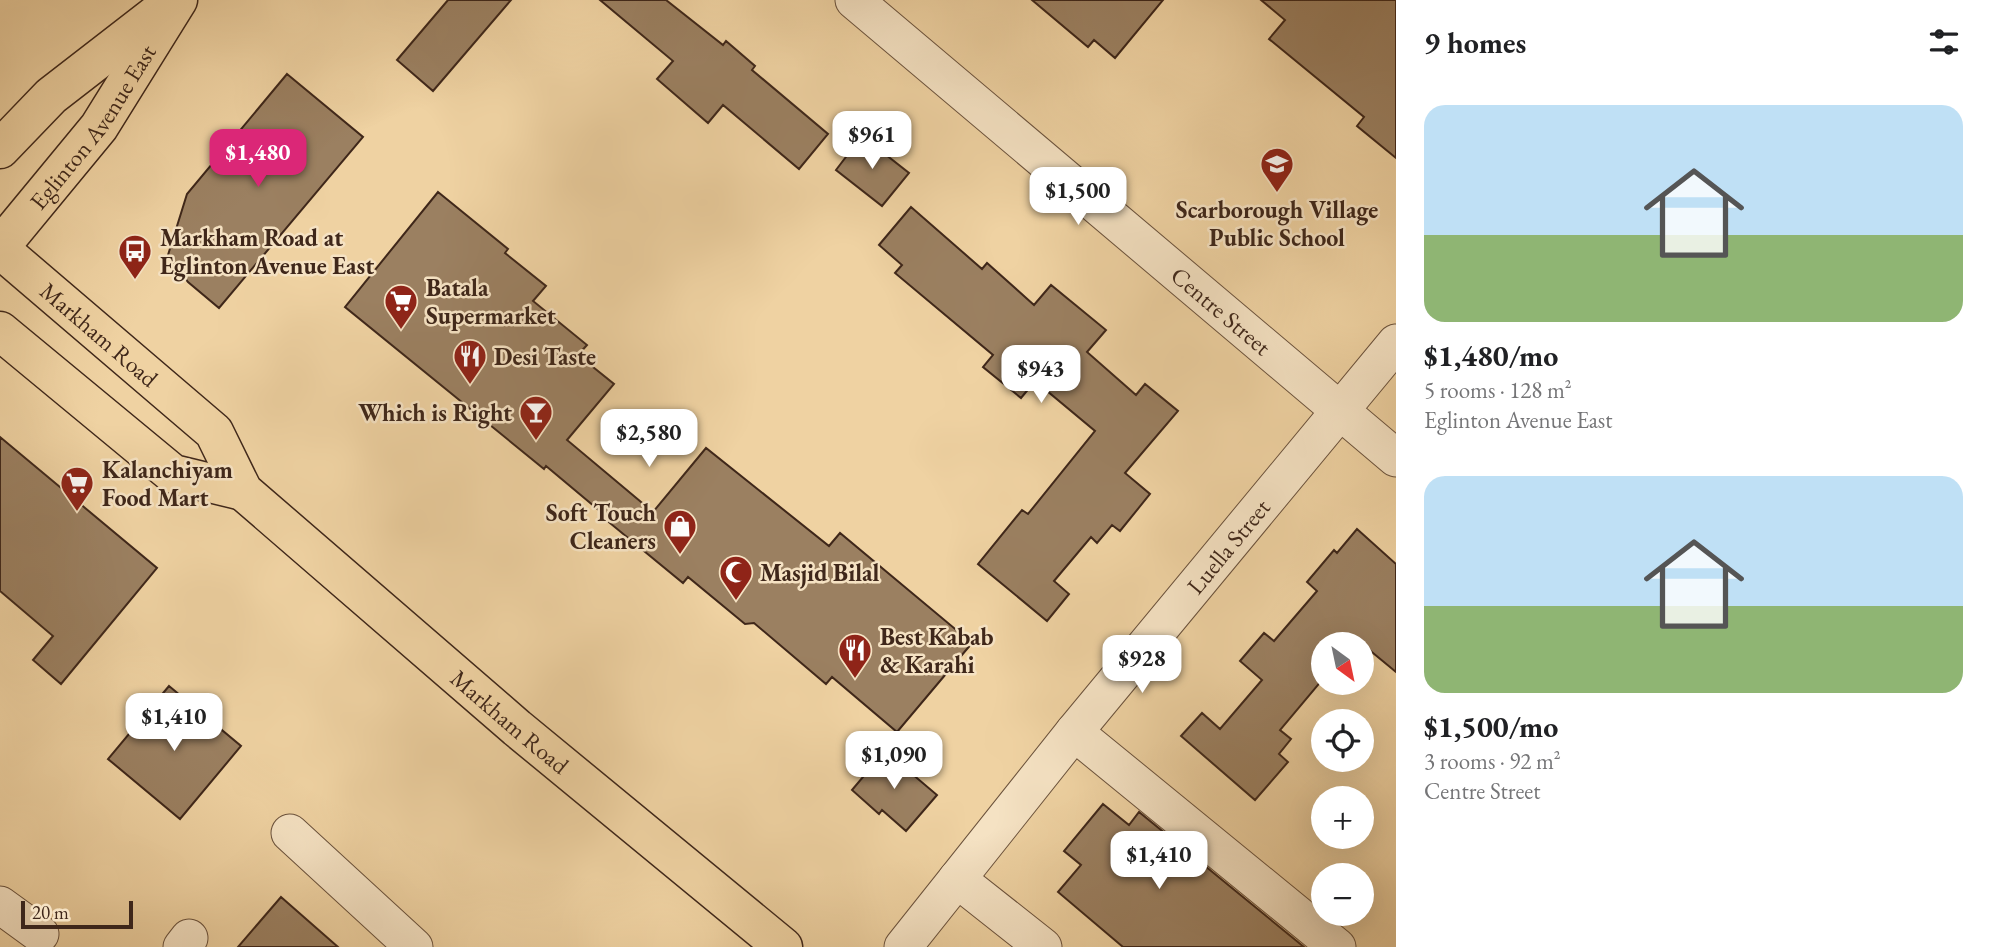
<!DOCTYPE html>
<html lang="en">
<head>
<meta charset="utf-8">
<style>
  :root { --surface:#fff; --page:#f6f6f6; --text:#202124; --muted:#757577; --accent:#db2777 }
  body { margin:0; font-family:"EB Garamond",serif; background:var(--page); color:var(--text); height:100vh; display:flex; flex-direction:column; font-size:26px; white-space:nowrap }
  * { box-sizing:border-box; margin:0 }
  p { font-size:23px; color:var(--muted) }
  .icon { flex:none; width:38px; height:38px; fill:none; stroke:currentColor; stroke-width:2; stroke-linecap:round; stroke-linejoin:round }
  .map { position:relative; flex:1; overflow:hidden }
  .panel { display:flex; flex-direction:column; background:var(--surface); width:595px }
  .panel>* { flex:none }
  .needle { width:46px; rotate:147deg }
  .controls { position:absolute; left:1311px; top:632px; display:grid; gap:14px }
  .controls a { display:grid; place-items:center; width:63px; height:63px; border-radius:50%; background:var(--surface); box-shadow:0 7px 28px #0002; font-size:35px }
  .scale { position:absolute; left:21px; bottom:18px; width:112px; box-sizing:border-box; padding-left:7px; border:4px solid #3f271a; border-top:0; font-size:19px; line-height:24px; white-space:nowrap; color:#3f271a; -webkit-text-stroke:5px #f5e2c3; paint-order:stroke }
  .price { position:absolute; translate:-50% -60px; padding:0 16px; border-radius:14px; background:#fff; color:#222; font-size:23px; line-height:46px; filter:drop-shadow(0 2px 4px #0008) }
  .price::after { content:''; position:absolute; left:50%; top:42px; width:21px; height:16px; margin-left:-10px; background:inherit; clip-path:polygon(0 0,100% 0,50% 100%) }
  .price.selected { background:var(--accent); color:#fff }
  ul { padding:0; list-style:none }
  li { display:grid; align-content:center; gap:14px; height:371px; padding:0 28px }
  li span { display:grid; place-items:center; height:217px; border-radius:21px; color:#555 }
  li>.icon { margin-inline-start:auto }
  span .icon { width:126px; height:126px; fill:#fffc; stroke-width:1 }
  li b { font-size:30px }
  h2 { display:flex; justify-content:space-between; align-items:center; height:84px; padding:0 28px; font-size:30px }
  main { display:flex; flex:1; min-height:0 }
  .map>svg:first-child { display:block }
  .building { fill:#9b8061; stroke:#3f271a; stroke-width:2 }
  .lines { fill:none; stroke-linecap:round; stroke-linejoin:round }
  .minor-casing { stroke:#6b523c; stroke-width:39 }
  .major-casing { stroke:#3f271a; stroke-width:41 }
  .minor { stroke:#f5e2c3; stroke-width:37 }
  .major { stroke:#efd2a2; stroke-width:38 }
  .labels { text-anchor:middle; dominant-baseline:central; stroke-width:5; stroke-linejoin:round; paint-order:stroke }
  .street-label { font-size:24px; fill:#3f271a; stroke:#f5e2c3 }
  .poi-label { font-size:24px; font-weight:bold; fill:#3f271a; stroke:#f5e2c3; text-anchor:start }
</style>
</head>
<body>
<main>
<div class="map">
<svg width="1396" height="947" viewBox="0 0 1396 947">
  <rect width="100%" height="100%" fill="#efd2a2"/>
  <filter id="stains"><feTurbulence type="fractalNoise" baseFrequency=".00286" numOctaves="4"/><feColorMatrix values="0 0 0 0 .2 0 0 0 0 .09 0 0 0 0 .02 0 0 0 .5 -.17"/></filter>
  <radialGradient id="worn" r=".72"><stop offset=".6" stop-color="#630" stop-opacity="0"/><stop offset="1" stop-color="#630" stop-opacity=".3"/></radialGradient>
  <path class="building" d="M448,0H511L433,91L397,60Z
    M600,0H666L723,45L726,41L755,66L752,70L828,134L799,169L723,105L708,123L657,79L673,61Z
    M1032,0H1163L1115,58L1094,40L1088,47Z
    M1261,0H1396V158L1357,126L1364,117L1269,39L1285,20Z
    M287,74L363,137L219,308L188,282L168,255L187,194Z
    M862,136L909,173L882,206L836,170Z
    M438,192L508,249L505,253L546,286L533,301L587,345L578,355L614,384L567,440L653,512L706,448L829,546L840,533L972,643L897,732L832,677L826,684L754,623L745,624L688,577L683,583L605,519L607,517L546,466L544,469L345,307Z
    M911,207L982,269L987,263L1034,305L1051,285L1106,330L1087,352L1136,395L1145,384L1178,411L1125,473L1150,494L1120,531L1112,525L1097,543L1091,537L1054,581L1069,594L1047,621L978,564L1022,510L1028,514L1095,431L1035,381L1021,398L983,367L993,355L895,273L902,265L879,245Z
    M0,437L157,568L61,684L33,660L53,636L0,591Z
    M1357,529L1396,564V672L1356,639L1352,644H1323V679L1280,730L1291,739L1279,754L1288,762L1255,800L1181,736L1202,713L1220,729L1262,680L1240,661L1264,633L1274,641L1317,591L1307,582L1334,550L1337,553Z
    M169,686L241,746L180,819L108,759Z
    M885,751L937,795L906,831L882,810L879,814L852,790Z
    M1103,804L1129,825L1139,812L1304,947H1123L1058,892L1081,865L1064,851Z
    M281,897L338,947H238Z"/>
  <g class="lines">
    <defs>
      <g id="minor">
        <path id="s1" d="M854,0L1396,458"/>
        <path d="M1074,732L1337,947"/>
        <path d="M290,833L414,947"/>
        <path d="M957,879L1043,947"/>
        <path d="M0,905L40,934"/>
        <path d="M182,947L189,938"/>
        <path id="s2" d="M903,947L1074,732L1396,343"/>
      </g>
      <g id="major">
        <path d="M0,149L51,96L162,10"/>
        <path id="s3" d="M0,247L99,127L178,0"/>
        <path id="s4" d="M0,249L214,432L243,491L517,728L783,947"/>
        <path d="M0,331L173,474L243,491"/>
      </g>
    </defs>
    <use href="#minor" class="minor-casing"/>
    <use href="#major" class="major-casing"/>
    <use href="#minor" class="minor"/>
    <use href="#major" class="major"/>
  </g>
  <defs>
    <symbol id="school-pin" viewBox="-11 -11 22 30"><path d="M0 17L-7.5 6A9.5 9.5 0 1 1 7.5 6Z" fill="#8f2418" stroke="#f5e2c3"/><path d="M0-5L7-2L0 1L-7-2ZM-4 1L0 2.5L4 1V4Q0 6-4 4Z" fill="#fff"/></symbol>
    <symbol id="bus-pin" viewBox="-11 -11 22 30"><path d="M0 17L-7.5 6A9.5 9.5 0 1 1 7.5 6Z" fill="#8f2418" stroke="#f5e2c3"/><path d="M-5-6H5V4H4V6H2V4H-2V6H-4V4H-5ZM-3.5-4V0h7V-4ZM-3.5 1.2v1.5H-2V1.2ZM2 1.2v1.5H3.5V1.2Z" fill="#fff"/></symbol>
    <symbol id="supermarket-pin" viewBox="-11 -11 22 30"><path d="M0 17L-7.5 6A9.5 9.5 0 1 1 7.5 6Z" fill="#8f2418" stroke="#f5e2c3"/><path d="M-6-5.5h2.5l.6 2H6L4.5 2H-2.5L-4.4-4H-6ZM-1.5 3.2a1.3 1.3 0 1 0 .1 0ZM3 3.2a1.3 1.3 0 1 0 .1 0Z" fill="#fff"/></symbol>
    <symbol id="restaurant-pin" viewBox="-11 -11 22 30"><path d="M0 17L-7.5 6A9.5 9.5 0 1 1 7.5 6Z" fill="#8f2418" stroke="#f5e2c3"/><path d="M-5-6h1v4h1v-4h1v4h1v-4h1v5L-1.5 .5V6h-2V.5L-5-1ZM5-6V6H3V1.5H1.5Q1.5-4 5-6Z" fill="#fff"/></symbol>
    <symbol id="bar-pin" viewBox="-11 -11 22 30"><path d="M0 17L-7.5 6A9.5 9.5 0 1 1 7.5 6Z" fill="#8f2418" stroke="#f5e2c3"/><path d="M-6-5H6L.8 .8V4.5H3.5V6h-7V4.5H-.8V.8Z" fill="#fff"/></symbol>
    <symbol id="shop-pin" viewBox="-11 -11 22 30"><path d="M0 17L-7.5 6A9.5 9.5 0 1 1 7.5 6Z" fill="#8f2418" stroke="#f5e2c3"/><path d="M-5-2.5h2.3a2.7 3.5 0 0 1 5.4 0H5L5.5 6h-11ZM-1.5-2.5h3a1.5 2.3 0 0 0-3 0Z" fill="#fff"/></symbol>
    <symbol id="mosque-pin" viewBox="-11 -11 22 30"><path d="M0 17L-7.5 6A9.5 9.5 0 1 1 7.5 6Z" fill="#8f2418" stroke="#f5e2c3"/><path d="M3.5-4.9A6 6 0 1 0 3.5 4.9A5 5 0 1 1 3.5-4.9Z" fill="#fff"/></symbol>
  </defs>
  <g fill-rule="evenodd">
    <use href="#school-pin" x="1258" y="145" width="38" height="52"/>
    <use href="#bus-pin" x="116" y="232" width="38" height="52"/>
    <use href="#supermarket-pin" x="382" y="282" width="38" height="52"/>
    <use href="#restaurant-pin" x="451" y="337" width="38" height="52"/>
    <use href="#bar-pin" x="517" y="393" width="38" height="52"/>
    <use href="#supermarket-pin" x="58" y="464" width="38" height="52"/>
    <use href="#shop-pin" x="661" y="507" width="38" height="52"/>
    <use href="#mosque-pin" x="717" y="553" width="38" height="52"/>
    <use href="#restaurant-pin" x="836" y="631" width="38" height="52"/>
  </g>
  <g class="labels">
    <g class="street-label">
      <text stroke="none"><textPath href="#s3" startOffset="152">Eglinton Avenue East</textPath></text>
      <text stroke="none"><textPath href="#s1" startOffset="481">Centre Street</textPath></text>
      <text stroke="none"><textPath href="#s4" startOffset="131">Markham Road</textPath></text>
      <text stroke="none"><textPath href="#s2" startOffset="516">Luella Street</textPath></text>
      <text stroke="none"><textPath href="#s4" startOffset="700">Markham Road</textPath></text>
    </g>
    <g class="poi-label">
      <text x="1277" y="209" text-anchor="middle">Scarborough Village<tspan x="1277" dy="28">Public School</tspan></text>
      <text x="160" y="237">Markham Road at<tspan x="160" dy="28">Eglinton Avenue East</tspan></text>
      <text x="426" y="287">Batala<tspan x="426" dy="28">Supermarket</tspan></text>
      <text x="494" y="356">Desi Taste</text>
      <text x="512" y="412" text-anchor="end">Which is Right</text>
      <text x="102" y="469">Kalanchiyam<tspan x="102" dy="28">Food Mart</tspan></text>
      <text x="656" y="512" text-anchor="end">Soft Touch<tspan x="656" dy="28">Cleaners</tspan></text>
      <text x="760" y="572">Masjid Bilal</text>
      <text x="880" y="636">Best Kabab<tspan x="880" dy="28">&amp; Karahi</tspan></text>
    </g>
  </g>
  <rect width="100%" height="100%" filter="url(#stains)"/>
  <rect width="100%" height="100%" fill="url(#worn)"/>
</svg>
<div class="controls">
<a><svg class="needle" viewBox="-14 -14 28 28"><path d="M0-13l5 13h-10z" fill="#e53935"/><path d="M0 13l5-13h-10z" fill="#757577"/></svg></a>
<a><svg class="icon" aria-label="locate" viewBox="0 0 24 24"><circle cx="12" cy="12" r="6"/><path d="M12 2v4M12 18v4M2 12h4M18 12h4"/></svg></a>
<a>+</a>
<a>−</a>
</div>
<div class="scale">20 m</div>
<b class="price" style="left:872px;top:171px">$961</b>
<b class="price selected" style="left:258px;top:189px">$1,480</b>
<b class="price" style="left:1078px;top:227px">$1,500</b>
<b class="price" style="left:1041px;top:405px">$943</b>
<b class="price" style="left:649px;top:469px">$2,580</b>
<b class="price" style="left:1142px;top:695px">$928</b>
<b class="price" style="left:174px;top:753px">$1,410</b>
<b class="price" style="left:894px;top:791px">$1,090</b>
<b class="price" style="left:1159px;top:891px">$1,410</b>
</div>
<section class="panel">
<h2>9 homes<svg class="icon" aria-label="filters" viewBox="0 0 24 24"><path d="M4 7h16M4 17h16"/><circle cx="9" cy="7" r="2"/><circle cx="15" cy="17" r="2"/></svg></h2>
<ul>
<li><span style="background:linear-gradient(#bfe0f5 60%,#8fb573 0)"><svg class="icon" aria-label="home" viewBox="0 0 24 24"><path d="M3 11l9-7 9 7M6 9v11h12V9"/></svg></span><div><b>$1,480/mo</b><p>5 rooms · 128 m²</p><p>Eglinton Avenue East</p></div></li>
<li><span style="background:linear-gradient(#bfe0f5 60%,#8fb573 0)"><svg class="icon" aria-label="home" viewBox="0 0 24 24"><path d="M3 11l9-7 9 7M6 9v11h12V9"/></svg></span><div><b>$1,500/mo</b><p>3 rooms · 92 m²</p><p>Centre Street</p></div></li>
</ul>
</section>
</main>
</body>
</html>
